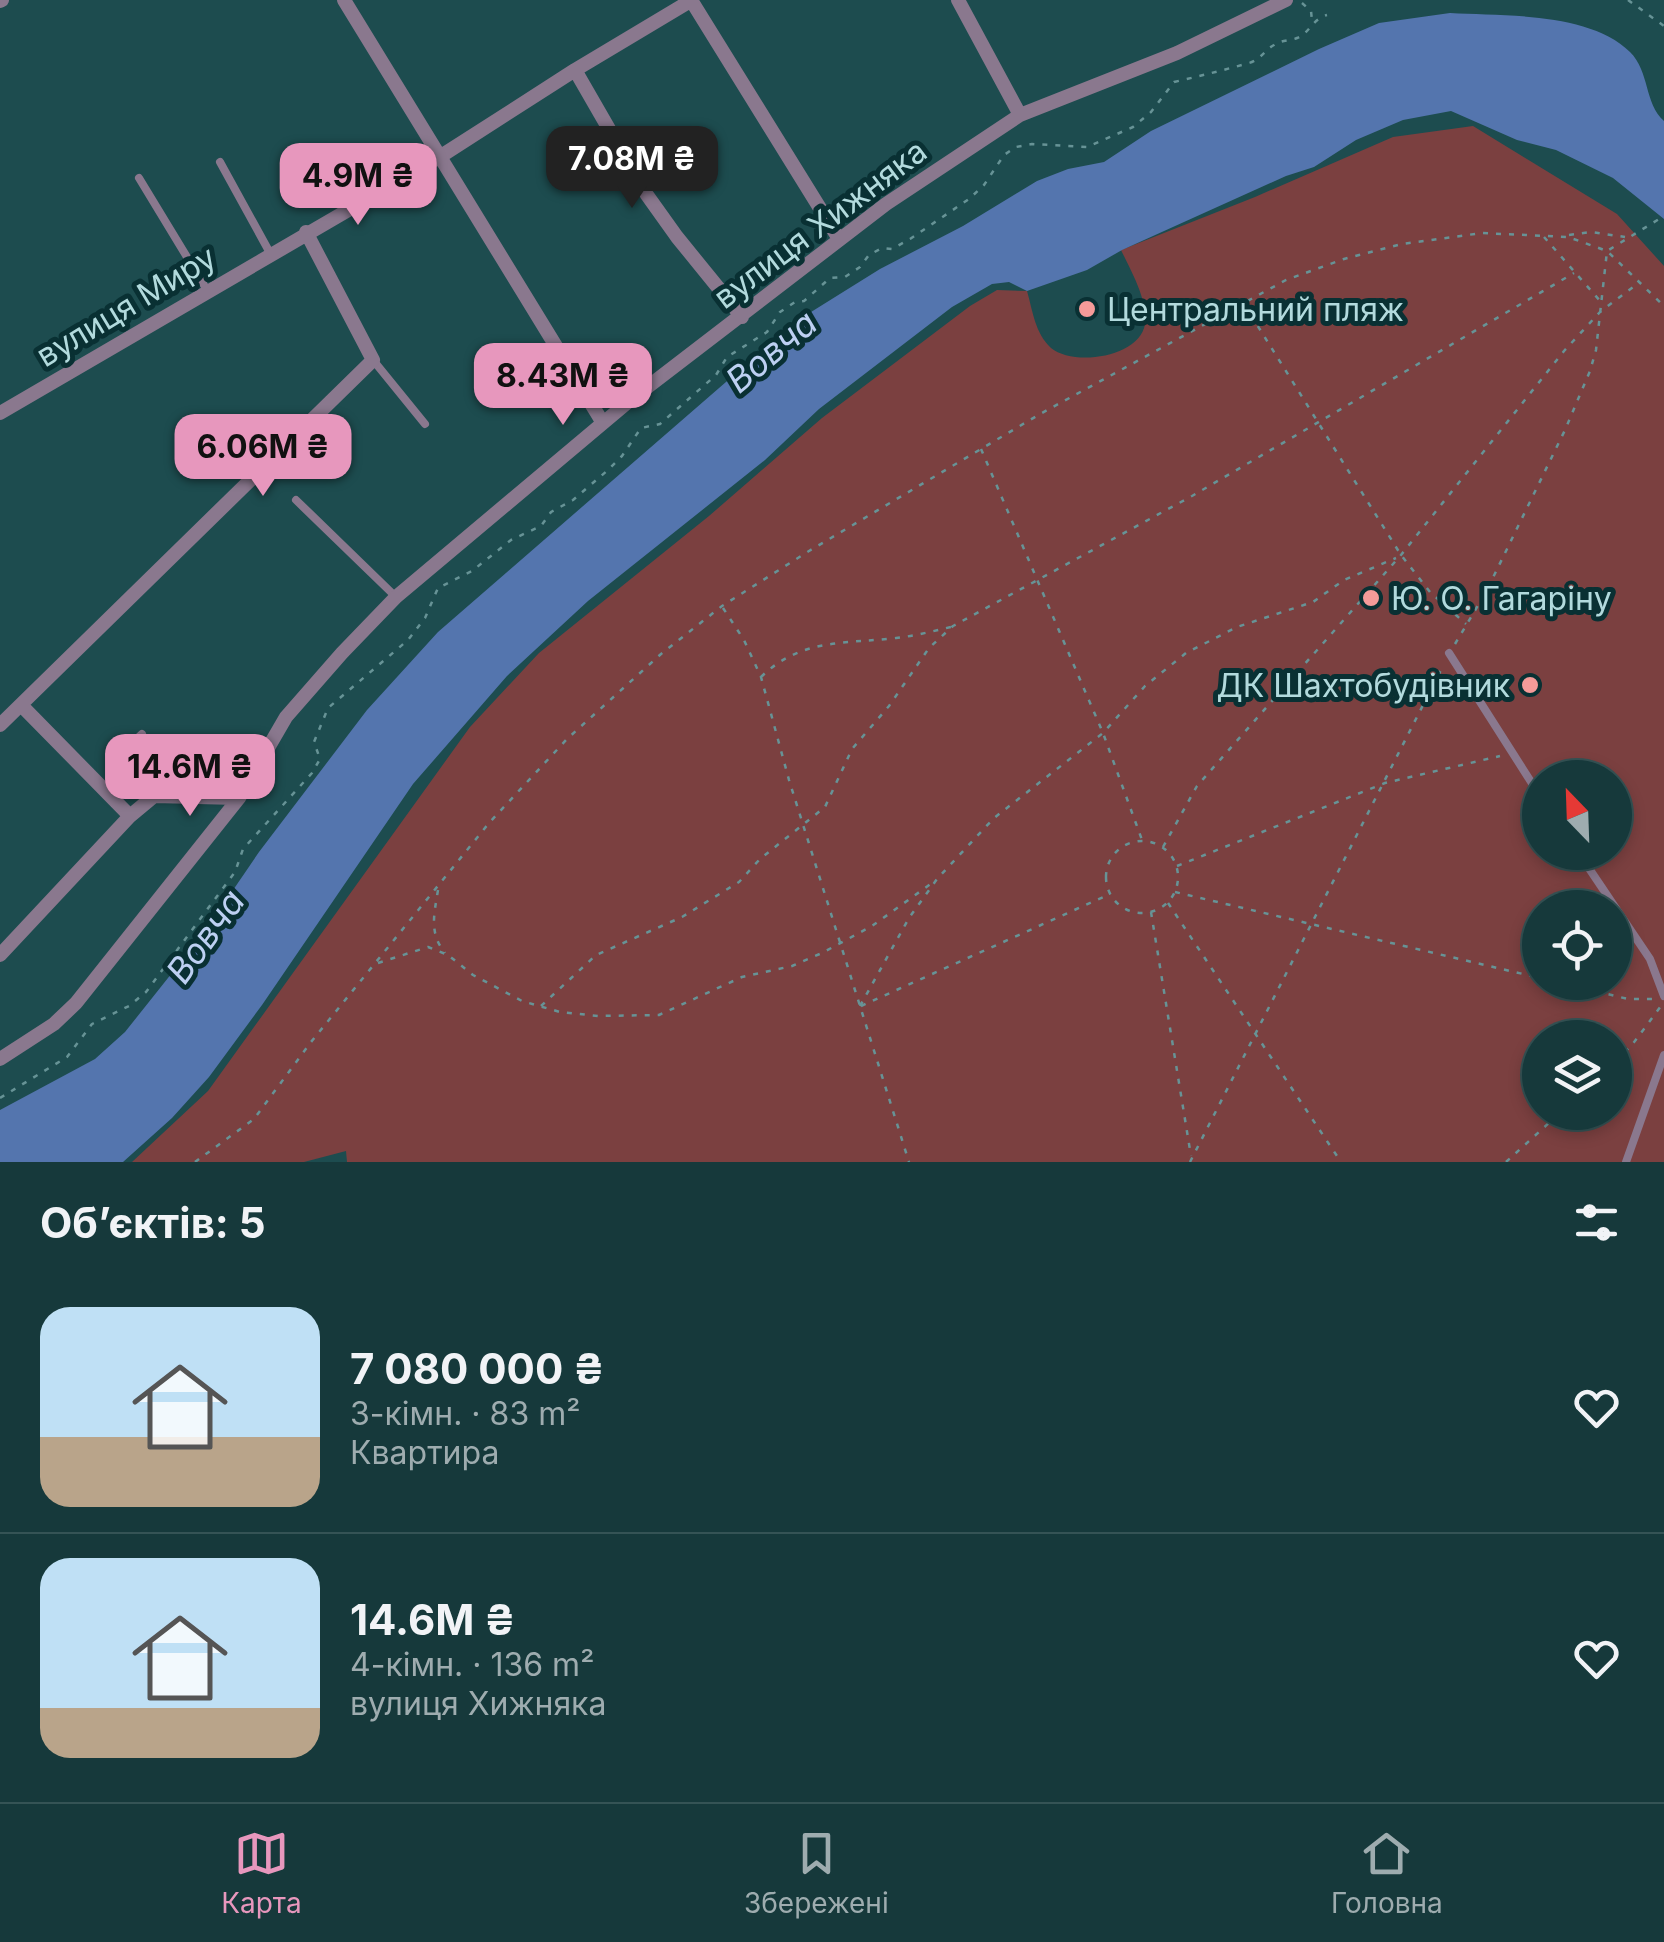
<!DOCTYPE html>
<html lang="uk">
<head>
<meta charset="utf-8">
<style>
  :root { --surface:#16393b; --page:#1f4042; --text:#f1f3f6; --muted:#9eacaf; --line:#355355; --accent:#e797bd }
  body { margin:0; font-family:Inter,sans-serif; background:var(--page); color:var(--text); height:100vh; display:flex; flex-direction:column; font-size:38px; white-space:nowrap }
  * { box-sizing:border-box; margin:0 }
  p { font-size:32px; color:var(--muted) }
  .icon { flex:none; width:55px; height:55px; fill:none; stroke:currentColor; stroke-width:2; stroke-linecap:round; stroke-linejoin:round }
  .map { position:relative; height:1162px; overflow:hidden }
  .panel { display:flex; flex-direction:column; background:var(--surface); flex:1 }
  .panel>* { flex:none }
  .needle { width:65px; rotate:337deg }
  .controls { position:absolute; left:1522px; top:760px; display:grid; gap:20px }
  .controls a { display:grid; place-items:center; width:110px; height:110px; border-radius:50%; background:var(--surface); box-shadow:0 5px 15px #0003,0 0 0 2px var(--line); font-size:50px }
  .price { position:absolute; translate:-50% -85px; padding:0 22px; border-radius:20px; background:var(--accent); color:#111; font-size:32px; line-height:65px; filter:drop-shadow(0 2px 5px #0008) }
  .price::after { content:''; position:absolute; left:50%; top:60px; width:30px; height:22px; margin-left:-15px; background:inherit; clip-path:polygon(0 0,100% 0,50% 100%) }
  .price.on { background:#222; color:#fff }
  ul { padding:0; list-style:none }
  li { display:flex; align-items:center; gap:30px; height:250px; padding:0 40px }
  li+li { border-top:2px solid var(--line) }
  li span { display:grid; place-items:center; flex:none; width:280px; height:200px; border-radius:30px; color:#555 }
  li>.icon { margin-inline-start:auto }
  span .icon { width:120px; height:120px; fill:#fffc; stroke-width:1 }
  li b { font-size:42px }
  h2 { display:flex; justify-content:space-between; align-items:center; height:120px; padding:0 40px; font-size:42px }
  .dock { display:flex; justify-content:space-around; align-items:center; height:140px; border-top:2px solid var(--line); background:var(--surface); font-size:28px; color:var(--muted) }
  .dock a { display:grid; justify-items:center; gap:5px }
  .dock .on { color:var(--accent) }
  .map>svg:first-child { display:block }
  .green { fill:#7b4040; fill-rule:evenodd }
  .water { fill:#5475ae }
  .lines { fill:none; stroke-linecap:round; stroke-linejoin:round }
  .path { stroke:#679396; stroke-width:2.5; stroke-dasharray:5 8; stroke-linecap:butt }
  .lane { stroke:#8a788e; stroke-width:8 }
  .street { stroke:#8a788e; stroke-width:14 }
  .poi-dot { fill:#f59b99; stroke:#093033; stroke-width:4 }
  .labels { text-anchor:middle; dominant-baseline:central; stroke-width:10; stroke-linejoin:round; paint-order:stroke }
  .street-label { font-size:32px; fill:#b2dadd; stroke:#093033 }
  .poi-label { font-size:32px; fill:#b2dadd; stroke:#093033; text-anchor:start }
  .water-label { font-size:35px; font-style:italic; fill:#bdd0f2; stroke:#093033 }
</style>
</head>
<body>
<div class="map">
<svg width="1664" height="1162" viewBox="0 0 1664 1162">
  <rect width="100%" height="100%" fill="#1d4c4f"/>
  <path class="green" d="M1473,126L1617,214L1664,266V1162H347L346,1151L304,1162H132L208,1091L470,727L539,653L709,516L822,418L970,306L997,290L1027,291C1033,312 1035,333 1051,348C1074,367 1140,357 1145,324C1148,300 1131,271 1121,250L1255,197L1393,137ZM1540,778H1615V852H1540ZM1540,908H1615V982H1540ZM1540,1038H1615V1112H1540Z"/>
  <path class="water" d="M1450,13C1503,16 1590,12 1630,52C1650,72 1644,103 1664,121V219L1613,178L1556,150L1517,140L1451,111L1403,120L1356,140L1314,167L1286,176L1122,250L1087,270L1027,291L1009,282L992,284L952,307L819,409L765,460L588,601L507,676L413,784L262,1005L209,1077L172,1118L123,1162H0V1110L95,1059L125,1032L203,934L259,852L367,710L438,632L795,322L880,269L963,226L1037,181L1068,169L1104,162L1151,131L1319,49L1379,23Z"/>
  <g class="lines">
    <path class="path" d="M1628,0L1664,26
      M1302,3L1311,11L1312,21
      M1569,235L1591,232L1625,237
      M1544,237L1601,302
      M1244,304L1401,555L1430,592L1466,624
      M981,449L1103,733L1142,840
      M723,608L744,640L761,677L789,780L909,1162
      M1455,644L1486,592L1565,430L1590,371L1596,350L1607,251L1664,216
      M761,677C801,638 845,644 896,638C915,636 933,631 951,627
      M1106 877a36 36 0 1 1 72 0a36 36 0 1 1-72 0Z
      M1163,847L1197,786L1401,555L1564,351L1600,312L1637,284
      M1177,866L1385,783L1500,756
      M438,890C434,915 429,933 445,953
      M1175,892L1540,978
      M1168,903L1341,1162
      M1151,912L1191,1156
      M378,963L428,947L448,955L473,975L522,1001L560,1012L598,1016L659,1015L742,977L792,966L822,953L872,926L932,883
      M1558,982L1628,999H1655
      M541,1006L596,955L682,917L739,882L760,859L825,807L852,749L889,706L929,648L953,626L1192,496L1574,273
      M860,1006L909,918L937,879L994,818L1103,733L1145,686L1186,653L1237,627L1313,602L1344,580L1396,558
      M861,1006L1110,894
      M1615,1061L1632,1045L1661,1006
      M0,1098L67,1057L92,1024L129,1006L146,992L235,872L243,849L312,773L320,759L314,742L328,708L408,640L425,618L438,588L472,571L511,540L541,526L551,512L573,500L608,470L622,456L641,428L660,424L716,375L727,357L767,332L780,312L795,302L804,301L830,278L845,277L860,267L869,255L882,248L892,249L910,239L969,199L984,185L1004,155L1016,147L1032,144L1087,147L1133,127L1151,112L1174,82C1200,76 1224,70 1249,63C1260,60 1265,50 1274,45C1281,40 1290,41 1297,38C1310,33 1312,19 1327,15
      M195,1162L254,1119L311,1042L489,823L567,739L661,654L722,606L809,551L1040,414L1286,280L1344,259L1402,244L1482,233L1568,237L1607,251L1664,306
      M1190,1162L1444,664
      M1506,1162L1561,1112"/>
    <path class="lane" d="M220,162L270,253
      M139,178L207,290
      M373,360L425,424
      M296,500L396,597
      M1449,653L1540,796
      M142,734L129,746L176,796
      M1578,852L1650,959L1664,996
      M1626,1162L1664,1055"/>
    <path class="street" d="M344,0L603,423
      M691,0L839,239
      M958,0L1020,115
      M0,1L2,0
      M575,70L647,195L677,237L742,317
      M0,413L441,156L575,70L692,0
      M0,725L373,360L306,232
      M130,816L154,796L239,798
      M0,955L130,816L21,705
      M0,1059L54,1024L76,1003L239,798L286,717L342,653L396,597L628,402L886,204L1020,115L1177,53L1286,0"/>
  </g>
  <g class="poi-dot">
    <circle cx="1087" cy="309" r="10"/>
    <circle cx="1371" cy="598" r="10"/>
    <circle cx="1530" cy="685" r="10"/>
  </g>
  <g class="labels">
    <g class="street-label">
      <text transform="translate(820 224) rotate(-37)">вулиця Хижняка</text>
      <text transform="translate(126 306) rotate(-31)">вулиця Миру</text>
    </g>
    <g class="poi-label">
      <text x="1107" y="309">Центральний пляж</text>
      <text x="1391" y="598">Ю. О. Гагаріну</text>
      <text x="1510" y="685" text-anchor="end">ДК Шахтобудівник</text>
    </g>
    <g class="water-label">
      <text transform="translate(771 351) rotate(-40)">Вовча</text>
      <text transform="translate(205 936) rotate(-54)">Вовча</text>
    </g>
  </g>
</svg>
<div class="controls">
<a><svg class="needle" viewBox="-14 -14 28 28"><path d="M0-13l5 13h-10z" fill="#e53935"/><path d="M0 13l5-13h-10z" fill="#9eacaf"/></svg></a>
<a><svg class="icon" aria-label="locate" viewBox="0 0 24 24"><circle cx="12" cy="12" r="6"/><path d="M12 2v4M12 18v4M2 12h4M18 12h4"/></svg></a>
<a><svg class="icon" aria-label="layers" viewBox="0 0 24 24"><path d="M12 4l9 5-9 5-9-5zM3 14l9 5 9-5"/></svg></a>
</div>
<b class="price on" style="left:632px;top:211px">7.08M ₴</b>
<b class="price" style="left:358px;top:228px">4.9M ₴</b>
<b class="price" style="left:563px;top:428px">8.43M ₴</b>
<b class="price" style="left:263px;top:499px">6.06M ₴</b>
<b class="price" style="left:190px;top:819px">14.6M ₴</b>
</div>
<section class="panel">
<h2>Об’єктів: 5<svg class="icon" aria-label="filters" viewBox="0 0 24 24"><path d="M4 7h16M4 17h16"/><circle cx="9" cy="7" r="2"/><circle cx="15" cy="17" r="2"/></svg></h2>
<ul>
<li><span style="background:linear-gradient(#bfe0f5 65%,#b9a48a 0)"><svg class="icon" aria-label="home" viewBox="0 0 24 24"><path d="M3 11l9-7 9 7M6 9v11h12V9"/></svg></span><div><b>7 080 000 ₴</b><p>3-кімн. · 83 m²</p><p>Квартира</p></div><svg class="icon" aria-label="heart" viewBox="0 0 24 24"><path d="M12 20l-8-8c-3-5 5-10 8-4 3-6 11-1 8 4z"/></svg></li>
<li><span style="background:linear-gradient(#bfe0f5 75%,#b9a48a 0)"><svg class="icon" aria-label="home" viewBox="0 0 24 24"><path d="M3 11l9-7 9 7M6 9v11h12V9"/></svg></span><div><b>14.6M ₴</b><p>4-кімн. · 136 m²</p><p>вулиця Хижняка</p></div><svg class="icon" aria-label="heart" viewBox="0 0 24 24"><path d="M12 20l-8-8c-3-5 5-10 8-4 3-6 11-1 8 4z"/></svg></li>
</ul>
</section>
<nav class="dock">
<a class="on"><svg class="icon" aria-label="map" viewBox="0 0 24 24"><path d="M3 6l6-2 6 2 6-2v14l-6 2-6-2-6 2zM9 4v14M15 6v14"/></svg>Карта</a>
<a><svg class="icon" aria-label="saved" viewBox="0 0 24 24"><path d="M7 4h10v16l-5-4-5 4z"/></svg>Збережені</a>
<a><svg class="icon" aria-label="home" viewBox="0 0 24 24"><path d="M3 11l9-7 9 7M6 9v11h12V9"/></svg>Головна</a>
</nav>
</body>
</html>
